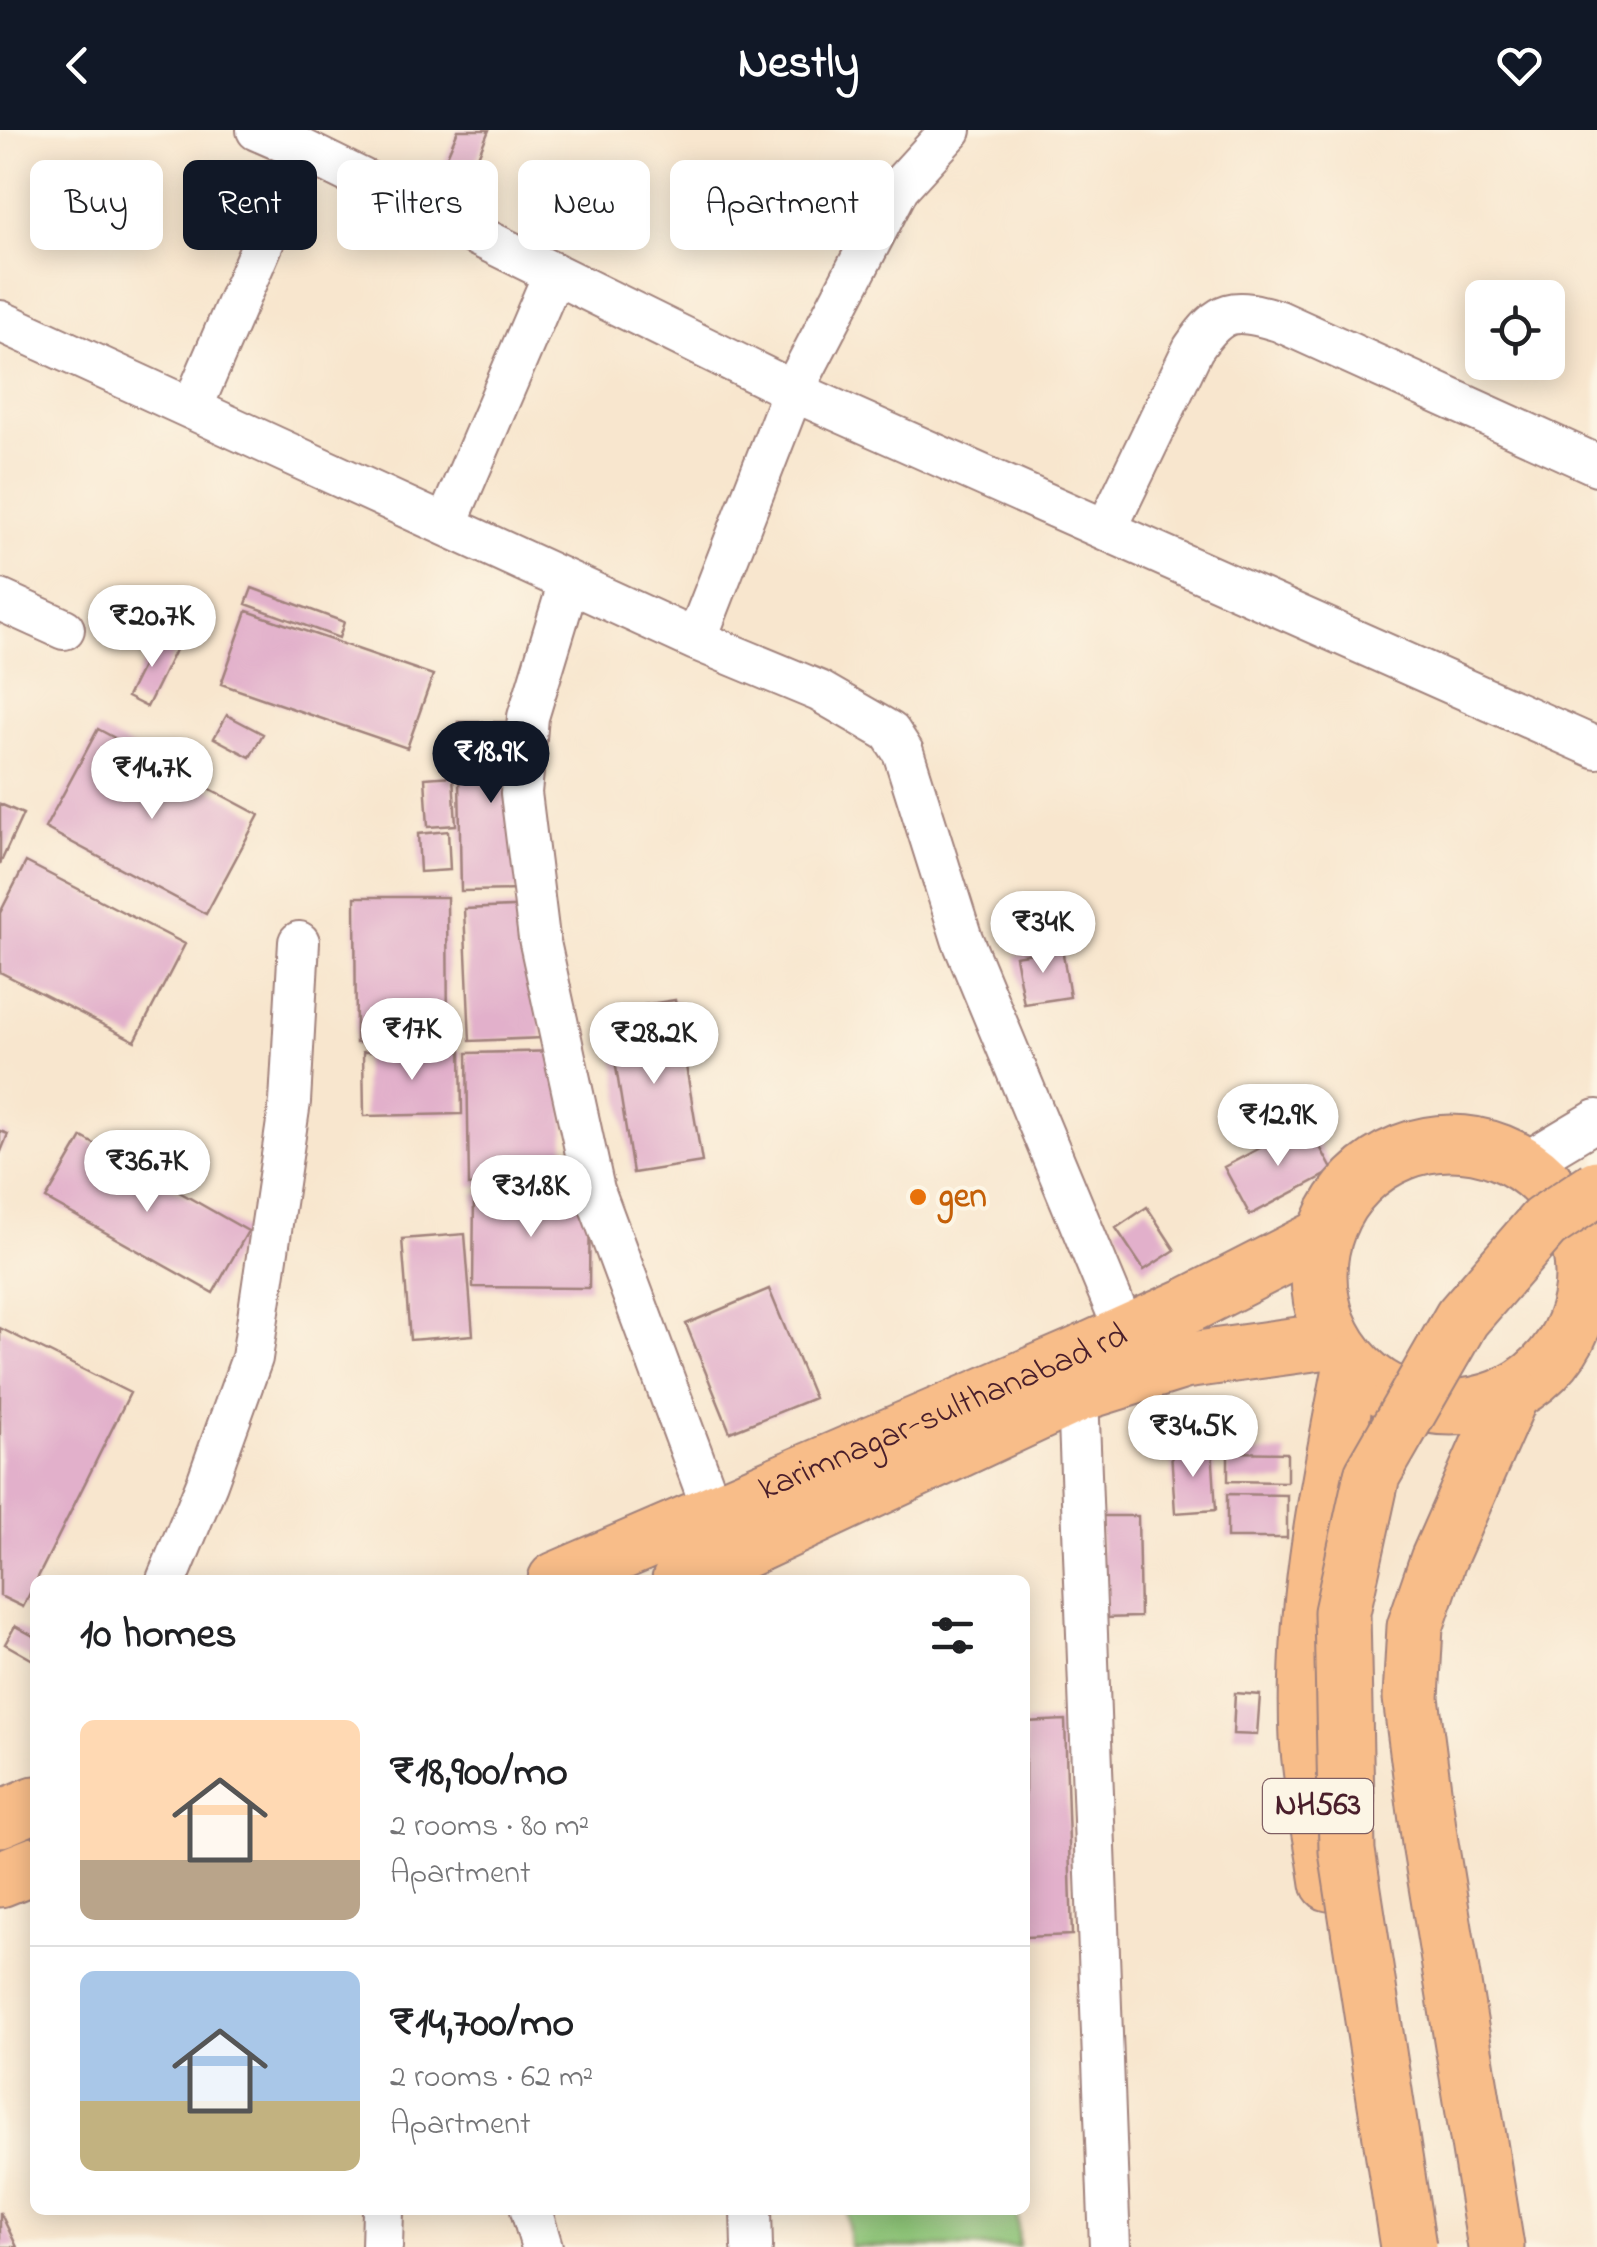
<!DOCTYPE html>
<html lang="en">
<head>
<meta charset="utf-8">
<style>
  :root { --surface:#fff; --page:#f2f2f2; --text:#202124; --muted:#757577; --line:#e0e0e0; --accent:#111827 }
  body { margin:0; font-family:"Indie Flower",sans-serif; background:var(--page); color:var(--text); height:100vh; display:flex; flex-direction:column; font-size:38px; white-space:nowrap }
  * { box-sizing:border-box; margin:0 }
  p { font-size:32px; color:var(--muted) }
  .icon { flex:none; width:55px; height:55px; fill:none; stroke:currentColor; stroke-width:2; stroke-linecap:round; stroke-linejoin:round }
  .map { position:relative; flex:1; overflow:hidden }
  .details { position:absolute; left:30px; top:1445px; width:1000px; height:640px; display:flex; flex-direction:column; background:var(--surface); border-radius:15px; box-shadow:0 5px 25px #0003 }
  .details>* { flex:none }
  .guide { position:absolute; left:30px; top:30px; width:1000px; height:90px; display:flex; gap:20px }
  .controls { position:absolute; left:1465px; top:150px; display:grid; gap:20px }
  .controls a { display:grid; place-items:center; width:100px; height:100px; border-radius:15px; background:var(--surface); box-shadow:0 5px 25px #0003; font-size:50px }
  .price { position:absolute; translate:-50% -85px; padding:0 22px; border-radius:35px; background:#fff; color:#222; font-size:32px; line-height:65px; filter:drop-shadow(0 2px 5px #0008) }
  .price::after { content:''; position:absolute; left:50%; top:60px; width:30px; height:22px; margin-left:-15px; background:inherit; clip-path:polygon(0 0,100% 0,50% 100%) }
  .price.on { background:var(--accent); color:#fff }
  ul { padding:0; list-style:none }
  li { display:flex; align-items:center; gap:30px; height:250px; padding:0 50px }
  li+li { border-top:2px solid var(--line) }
  li span { display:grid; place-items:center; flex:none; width:280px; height:200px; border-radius:15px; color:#555 }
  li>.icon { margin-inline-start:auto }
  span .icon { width:120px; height:120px; fill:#fffc; stroke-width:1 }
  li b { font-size:42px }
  h2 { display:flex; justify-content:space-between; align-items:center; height:120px; padding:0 50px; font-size:42px }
  .tag { padding:0 35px; border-radius:15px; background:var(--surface); box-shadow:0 5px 25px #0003; font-size:35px; line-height:90px }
  .tag.on { background:var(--accent); color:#fff }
  header { display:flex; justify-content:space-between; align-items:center; height:130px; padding:0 50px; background:var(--accent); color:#fff; font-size:45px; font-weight:700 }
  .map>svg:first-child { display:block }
  .green { fill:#8ec578; stroke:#6c7252; stroke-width:2.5 }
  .building { fill:#e2b0cb }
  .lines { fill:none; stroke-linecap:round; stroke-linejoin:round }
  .minor-casing { stroke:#a1827c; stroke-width:44 }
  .highway-casing { stroke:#a1827c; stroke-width:59 }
  .minor { stroke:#fff; stroke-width:40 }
  .highway { stroke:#f8bd89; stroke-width:55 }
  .highway-bridge-casing { stroke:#a1827c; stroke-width:59; stroke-linecap:butt }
  .highway-bridge { stroke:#f8bd89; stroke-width:55 }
  .food-dot { fill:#e8710a; stroke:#fcf5e5; stroke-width:4 }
  .labels { text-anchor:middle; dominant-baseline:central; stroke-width:8; stroke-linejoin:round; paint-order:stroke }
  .shield { fill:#fcf5e5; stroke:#7f5f63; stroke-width:2.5 }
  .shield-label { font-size:32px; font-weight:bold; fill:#4a1f2b }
  .food-label { font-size:35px; font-weight:bold; fill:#c56008; stroke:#fcf5e5; text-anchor:start }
  .street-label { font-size:35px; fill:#4a1f2b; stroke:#fcf5e5 }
</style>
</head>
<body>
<header><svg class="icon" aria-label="back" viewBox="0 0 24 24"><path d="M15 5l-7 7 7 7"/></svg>Nestly<svg class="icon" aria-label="heart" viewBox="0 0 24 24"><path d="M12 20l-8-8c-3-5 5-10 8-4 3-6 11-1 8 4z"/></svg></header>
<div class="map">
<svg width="1597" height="2117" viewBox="0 0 1597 2117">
  <rect width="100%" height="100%" fill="#fcf5e5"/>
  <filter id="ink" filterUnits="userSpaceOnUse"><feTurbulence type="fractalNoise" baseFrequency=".01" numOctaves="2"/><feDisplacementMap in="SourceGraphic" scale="20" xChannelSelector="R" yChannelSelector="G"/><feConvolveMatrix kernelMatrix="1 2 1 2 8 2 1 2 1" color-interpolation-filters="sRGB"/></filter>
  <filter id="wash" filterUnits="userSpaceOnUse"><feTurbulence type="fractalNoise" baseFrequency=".0048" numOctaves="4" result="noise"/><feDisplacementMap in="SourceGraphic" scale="40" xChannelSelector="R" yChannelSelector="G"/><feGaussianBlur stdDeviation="2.25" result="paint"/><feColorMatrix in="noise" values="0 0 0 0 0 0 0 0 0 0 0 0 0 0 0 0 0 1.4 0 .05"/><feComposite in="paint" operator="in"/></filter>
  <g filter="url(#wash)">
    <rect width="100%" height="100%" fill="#f8e6ce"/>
    <path class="green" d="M847,2080H1017L1019,2117H850Z"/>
    <g id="blocks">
      <path class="building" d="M458,0H489L462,65L435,54Z
        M252,458L344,492L339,508L246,474Z
        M247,481L433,545L407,618L221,554Z
        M158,504L178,514L147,577L127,567Z
        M227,585L263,604L250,627L214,608Z
        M458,592H522L524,760L461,761Z
        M98,599L259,685L206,784L45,698Z
        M453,646L456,695L428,697L425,648Z
        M0,674L23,684L0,734Z
        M448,701L450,740L420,742L418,704Z
        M26,732L185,814L135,911L0,842V783Z
        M355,767H447L448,913H356Z
        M536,776L542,908L470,911L464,779Z
        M1062,818L1070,867L1024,874L1015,826Z
        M675,870L702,1032L633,1043L607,881Z
        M461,921L462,984L364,986L363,922Z
        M563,921L566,1054L469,1056L467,923Z
        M1307,993L1333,1041L1250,1085L1224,1037Z
        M0,1001L8,1004L0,1024Z
        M82,1007L248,1101L213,1163L46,1069Z
        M474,1063L590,1064L589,1158L473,1157Z
        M1147,1077L1175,1120L1144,1140L1116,1098Z
        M465,1104L473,1205L410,1210L402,1109Z
        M769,1159L814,1268L730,1302L686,1194Z
        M0,1198L130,1263L23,1477L0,1466Z
        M1212,1318L1216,1380L1175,1383L1171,1320Z
        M1228,1322L1287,1323V1352L1228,1351Z
        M1227,1364L1287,1365V1408H1227Z
        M1100,1386H1138L1140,1487L1101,1488Z
        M15,1496L35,1507L33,1530L5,1514Z
        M1235,1563L1260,1565L1257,1605L1233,1604Z
        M1065,1590L1072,1805L1025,1807V1592Z
        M0,2082L17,2117H0Z"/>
    </g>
  </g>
  <g filter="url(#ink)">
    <use href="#blocks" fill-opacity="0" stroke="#a1827c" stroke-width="2.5"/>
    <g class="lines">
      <defs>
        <path id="minor" d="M257,0L303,20L793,261L696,510
          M951,0L899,57L793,261L1597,618
          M0,191L696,510L819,561L890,602L903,622L962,809L1126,1204
          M192,278L303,20
          M446,395L554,143
          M1106,400L1193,219C1221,178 1233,177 1279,191L1597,335
          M569,452L528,587L521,663L539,808L594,1060L713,1381
          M0,470L64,499
          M1523,1034L1597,990
          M1078,1264L1110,2117
          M167,1450L207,1353L252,1228L290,972L299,812
          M531,2080L542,2117
          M751,2080L752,2117
          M382,2117L383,2080"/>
        <g id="highway">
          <circle cx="1451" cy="1145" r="132"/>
          <path id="s1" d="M556,1450L1076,1226L1189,1175L1324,1106"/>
          <path d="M680,1450L1078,1264L1184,1231L1335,1210"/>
          <path d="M0,1689L35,1674"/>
          <path d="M0,1749L35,1735"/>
          <path d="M1329,1753C1322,1705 1311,1656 1308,1608C1302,1482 1328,1357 1352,1234"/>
          <path d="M1496,2117L1430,1713L1411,1568L1415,1497L1438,1430L1512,1262"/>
        </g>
      </defs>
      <use href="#minor" class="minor-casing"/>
      <use href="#highway" class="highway-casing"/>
      <use href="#minor" class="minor"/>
      <use href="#highway" class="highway"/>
      <defs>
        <path id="highway-bridge" d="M1408,2117L1347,1721L1342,1482L1372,1345L1462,1188L1544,1093L1597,1058"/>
      </defs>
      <use href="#highway-bridge" class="highway-bridge-casing"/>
      <use href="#highway-bridge" class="highway-bridge"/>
    </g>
  </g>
  <circle class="food-dot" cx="918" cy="1067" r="10"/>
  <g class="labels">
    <rect class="shield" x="1263" y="1649" width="110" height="54" rx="8"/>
    <g class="shield-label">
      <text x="1318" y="1676">NH563</text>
    </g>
    <g class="food-label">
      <text x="938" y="1067">gen</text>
    </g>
    <g class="street-label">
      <text stroke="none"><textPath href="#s1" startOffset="422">karimnagar-sulthanabad rd</textPath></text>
    </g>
  </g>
</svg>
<div class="controls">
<a><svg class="icon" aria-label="locate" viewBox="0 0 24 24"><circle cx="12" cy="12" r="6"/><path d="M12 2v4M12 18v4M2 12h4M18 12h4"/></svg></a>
</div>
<b class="price" style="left:152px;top:540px">₹20.7K</b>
<b class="price on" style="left:491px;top:676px">₹18.9K</b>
<b class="price" style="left:152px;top:692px">₹14.7K</b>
<b class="price" style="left:1043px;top:846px">₹34K</b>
<b class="price" style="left:412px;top:953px">₹17K</b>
<b class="price" style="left:654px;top:957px">₹28.2K</b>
<b class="price" style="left:1278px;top:1039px">₹12.9K</b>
<b class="price" style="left:147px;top:1085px">₹36.7K</b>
<b class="price" style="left:531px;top:1110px">₹31.8K</b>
<b class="price" style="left:1193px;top:1350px">₹34.5K</b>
<div class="guide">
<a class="tag">Buy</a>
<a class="tag on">Rent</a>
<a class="tag">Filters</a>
<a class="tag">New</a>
<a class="tag">Apartment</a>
</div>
<section class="details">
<h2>10 homes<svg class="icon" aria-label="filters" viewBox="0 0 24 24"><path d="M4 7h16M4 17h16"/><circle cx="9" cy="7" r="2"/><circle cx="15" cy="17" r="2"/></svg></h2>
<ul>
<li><span style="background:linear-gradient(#ffd9b3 70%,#b9a48a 0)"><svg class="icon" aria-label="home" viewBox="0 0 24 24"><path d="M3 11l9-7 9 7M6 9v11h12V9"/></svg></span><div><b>₹18,900/mo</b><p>2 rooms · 80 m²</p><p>Apartment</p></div></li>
<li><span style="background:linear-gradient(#a9c7e8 65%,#c2b280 0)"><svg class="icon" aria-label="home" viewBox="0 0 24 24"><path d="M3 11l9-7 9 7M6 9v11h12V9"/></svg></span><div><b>₹14,700/mo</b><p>2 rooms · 62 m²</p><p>Apartment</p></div></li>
</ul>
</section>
</div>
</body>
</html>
